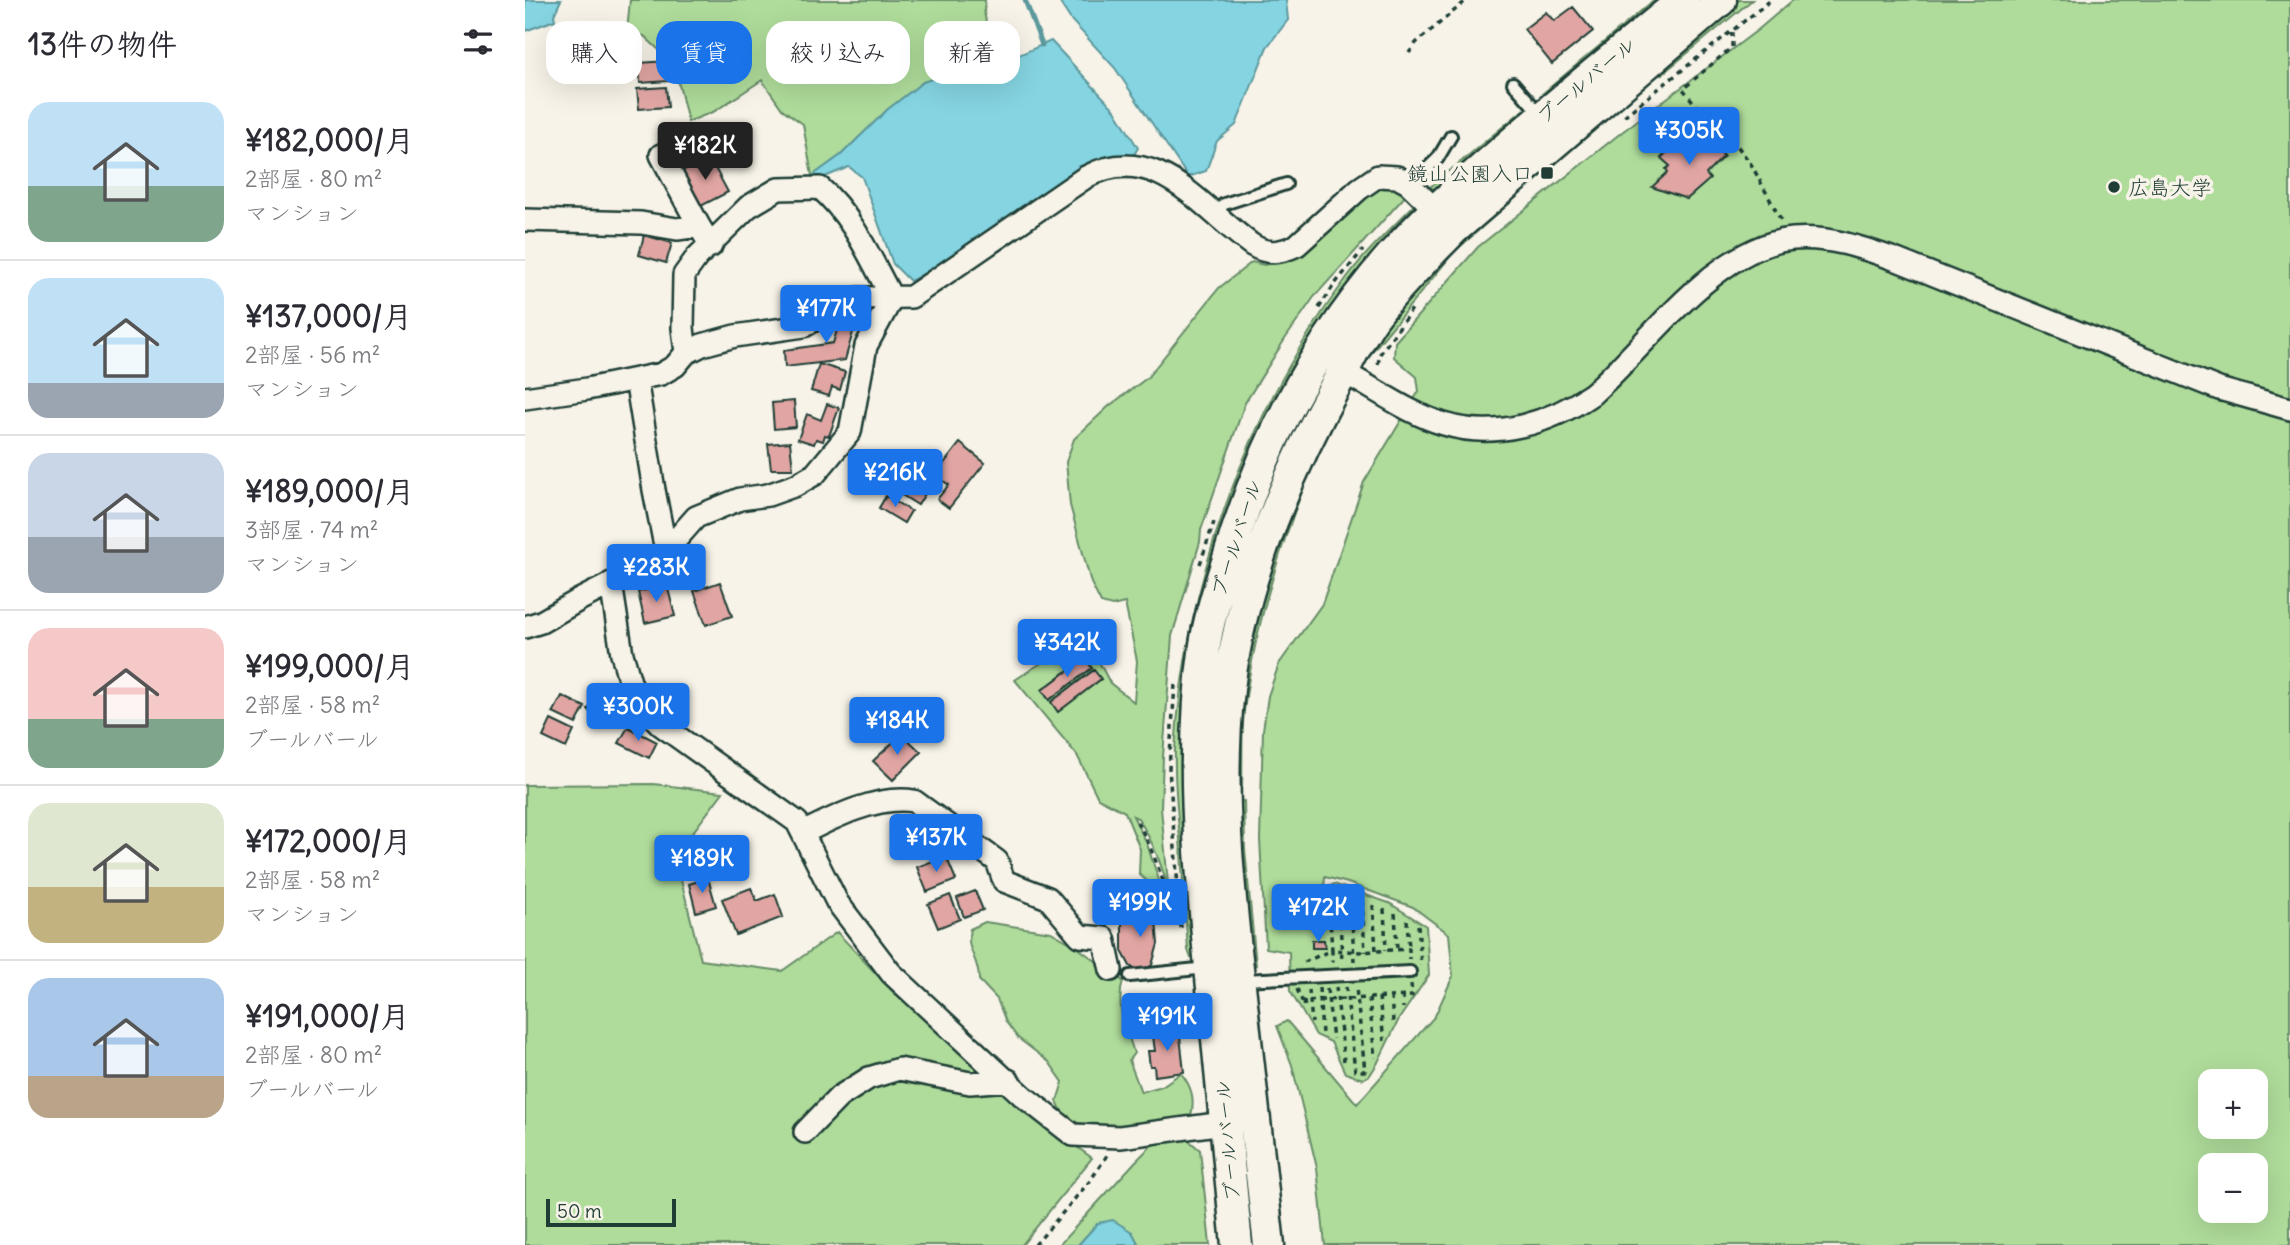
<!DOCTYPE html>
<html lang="ja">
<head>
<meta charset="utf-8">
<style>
  :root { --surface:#fff; --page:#f7f7f7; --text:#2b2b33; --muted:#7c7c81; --line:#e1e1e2; --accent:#1a73e8 }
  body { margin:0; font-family:Delius,"Klee One",sans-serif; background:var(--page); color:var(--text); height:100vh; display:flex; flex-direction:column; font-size:26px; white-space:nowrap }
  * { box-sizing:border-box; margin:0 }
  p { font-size:23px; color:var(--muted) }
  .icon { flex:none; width:38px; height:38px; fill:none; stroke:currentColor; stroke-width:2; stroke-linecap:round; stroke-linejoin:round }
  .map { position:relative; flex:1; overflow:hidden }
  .panel { display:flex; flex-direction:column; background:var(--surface); width:525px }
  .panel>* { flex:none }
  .guide { position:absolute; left:21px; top:21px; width:665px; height:63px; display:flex; gap:14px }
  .controls { position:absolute; left:1673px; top:1069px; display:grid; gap:14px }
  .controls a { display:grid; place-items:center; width:70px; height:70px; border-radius:14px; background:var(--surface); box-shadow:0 7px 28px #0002; font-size:35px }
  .scale { position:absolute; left:21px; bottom:18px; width:130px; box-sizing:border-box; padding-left:7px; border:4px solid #1f3d34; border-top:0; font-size:19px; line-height:24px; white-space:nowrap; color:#1f3d34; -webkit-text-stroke:5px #f7f3e8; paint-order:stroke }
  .price { position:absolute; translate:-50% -60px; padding:0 16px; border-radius:7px; background:var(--accent); color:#fff; font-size:23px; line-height:46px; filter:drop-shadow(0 2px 4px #0008) }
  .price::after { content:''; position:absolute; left:50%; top:42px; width:21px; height:16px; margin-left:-10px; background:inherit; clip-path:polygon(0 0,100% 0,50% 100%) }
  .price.on { background:#222; color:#fff }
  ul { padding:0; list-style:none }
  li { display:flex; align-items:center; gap:21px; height:175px; padding:0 28px }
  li+li { border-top:2px solid var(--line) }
  li span { display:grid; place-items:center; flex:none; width:196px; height:140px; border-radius:21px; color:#555 }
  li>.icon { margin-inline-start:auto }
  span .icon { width:84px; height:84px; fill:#fffc; stroke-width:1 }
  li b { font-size:30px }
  h2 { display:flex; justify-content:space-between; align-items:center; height:84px; padding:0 28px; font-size:30px }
  .pill { padding:0 24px; border-radius:21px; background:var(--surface); box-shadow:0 7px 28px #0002; font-size:24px; line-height:63px }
  .pill.on { background:var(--accent); color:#fff }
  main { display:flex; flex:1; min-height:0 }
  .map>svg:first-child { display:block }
  .green { fill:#afdc9b; stroke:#678c68; stroke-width:2; fill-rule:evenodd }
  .water { fill:#85d4e2; stroke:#5c989c; stroke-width:2 }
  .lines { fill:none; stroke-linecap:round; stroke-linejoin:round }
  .stream { stroke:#5c989c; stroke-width:5 }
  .building { fill:#e1a6a3; stroke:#1f3d34; stroke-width:2 }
  .lane-casing { stroke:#1f3d34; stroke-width:16 }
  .street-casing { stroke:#1f3d34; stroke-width:26 }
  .secondary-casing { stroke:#1f3d34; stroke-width:35 }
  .path { stroke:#1f3d34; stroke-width:3.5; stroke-dasharray:5 5; stroke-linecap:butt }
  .lane { stroke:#f7f3e8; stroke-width:10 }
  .street { stroke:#f7f3e8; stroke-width:21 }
  .secondary { stroke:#f7f3e8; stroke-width:30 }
  .poi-dot { fill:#1f3d34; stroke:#f7f3e8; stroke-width:2.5 }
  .labels { text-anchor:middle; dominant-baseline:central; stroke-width:7; stroke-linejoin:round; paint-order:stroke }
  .street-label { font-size:21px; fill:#1f3d34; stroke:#f7f3e8 }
  .poi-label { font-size:21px; fill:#1f3d34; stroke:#f7f3e8; text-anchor:end }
</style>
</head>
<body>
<main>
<section class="panel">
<h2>13件の物件<svg class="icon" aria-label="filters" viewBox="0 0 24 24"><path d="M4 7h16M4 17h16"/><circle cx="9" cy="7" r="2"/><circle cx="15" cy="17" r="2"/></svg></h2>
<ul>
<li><span style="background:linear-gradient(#bfe0f5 60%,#7fa58c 0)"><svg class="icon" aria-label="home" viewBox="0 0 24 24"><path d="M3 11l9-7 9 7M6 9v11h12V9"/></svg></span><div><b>¥182,000/月</b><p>2部屋 · 80 m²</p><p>マンション</p></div></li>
<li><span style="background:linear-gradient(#bfe0f5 75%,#9aa5b1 0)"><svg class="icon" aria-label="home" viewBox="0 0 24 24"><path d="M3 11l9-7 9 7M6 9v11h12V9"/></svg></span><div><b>¥137,000/月</b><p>2部屋 · 56 m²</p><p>マンション</p></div></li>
<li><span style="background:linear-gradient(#c9d6e8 60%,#9aa5b1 0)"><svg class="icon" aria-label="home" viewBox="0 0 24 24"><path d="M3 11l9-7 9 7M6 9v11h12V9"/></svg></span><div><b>¥189,000/月</b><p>3部屋 · 74 m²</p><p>マンション</p></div></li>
<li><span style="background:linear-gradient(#f6c9c9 65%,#7fa58c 0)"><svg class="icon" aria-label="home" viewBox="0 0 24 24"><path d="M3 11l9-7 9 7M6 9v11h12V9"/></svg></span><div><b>¥199,000/月</b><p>2部屋 · 58 m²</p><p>ブールバール</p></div></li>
<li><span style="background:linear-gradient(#dfe7d0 60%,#c2b280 0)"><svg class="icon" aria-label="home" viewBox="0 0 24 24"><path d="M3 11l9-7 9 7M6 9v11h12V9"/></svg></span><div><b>¥172,000/月</b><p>2部屋 · 58 m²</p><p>マンション</p></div></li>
<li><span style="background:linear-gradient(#a9c7e8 70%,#b9a48a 0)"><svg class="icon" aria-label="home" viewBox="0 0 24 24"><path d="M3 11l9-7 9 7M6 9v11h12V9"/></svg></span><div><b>¥191,000/月</b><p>2部屋 · 80 m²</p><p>ブールバール</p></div></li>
</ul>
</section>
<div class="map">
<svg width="1765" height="1245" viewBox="0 0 1765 1245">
  <rect width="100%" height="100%" fill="#f7f3e8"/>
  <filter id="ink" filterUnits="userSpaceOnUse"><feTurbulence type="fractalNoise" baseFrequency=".0143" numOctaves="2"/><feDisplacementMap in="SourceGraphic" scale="14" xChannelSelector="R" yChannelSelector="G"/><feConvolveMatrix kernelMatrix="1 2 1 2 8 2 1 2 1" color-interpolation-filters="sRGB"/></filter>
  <g filter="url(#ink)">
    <path class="green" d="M105,0H460L459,11L469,66L441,78L425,73L363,109L316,155L287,176L278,124L257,109L237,80L190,111L163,122L149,64L119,36L102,32Z
      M1129,0H1142L1020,97L1017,94Z
      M1214,0H1227L1136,75L1132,68Z
      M1268,0H1765V1245H800L792,1168L767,1065L752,1026L762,1021L832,1104L910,1016L928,976L924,934L888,907L823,883L800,877L796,925L801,923V888L809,884L864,903L901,926L904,975L874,1019L852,1064L845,1075L838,1079L820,1073L806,1042L791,1035L765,991L764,952L741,948L735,840L738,730L743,696L754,664L797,604L839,482L894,391L892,377L869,357L870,342L953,247L1097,132L1234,29ZM1685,1082H1731V1127H1685ZM1685,1166H1731V1211H1685Z
      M998,110L999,114L916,189L904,188Z
      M870,184L882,194L789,297L760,339L720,403L676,530L675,542L647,636L638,757L636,808L644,894C638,866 628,842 613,818L608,816L622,844L639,896L614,874L615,849L600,812L573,798L552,755L490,680L527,656L558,631L585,683L609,702L612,661L600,603L587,606L576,603L566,583L545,505L541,462L549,439L584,406L622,378L694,288L727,262L739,265L759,261L783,245L846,188ZM559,658L566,668L524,700L517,690ZM568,670L576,679L533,711L526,702Z
      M988,200L929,252L845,354L848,341L858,323L962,215Z
      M893,201L895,206L700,531L671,957L666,958L663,950C660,913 658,876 655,839C652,810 649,779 650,750C660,585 720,416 818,283C839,253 868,227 893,201Z
      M800,433C763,523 731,614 719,711C716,736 718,762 717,787L711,786L714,696L745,555Z
      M128,784L198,792L150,856L176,960L257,971L312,932L369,993L416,1031L534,1134L567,1158L497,1245H0V785Z
      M719,801L720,849L731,965L723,964L710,802Z
      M460,922L526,932L549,945L598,981C590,1007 602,1029 609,1053L604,1060L616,1092L637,1086L656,1073C667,1087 670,1099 666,1116L593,1130L541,1121L532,1101L538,1082L524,1062L493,1038L481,1022L472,999L454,980C454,956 440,952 445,929Z
      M640,1138L662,1139L675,1150L685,1245H614L607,1232L573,1223L553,1245H534L611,1161L628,1144Z"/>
    <path class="water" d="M0,0H36L29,15L30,20L0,31Z
      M533,0H761L763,20L742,47L711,125L692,141L681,171L663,177L590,68L546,20Z
      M526,41L590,110L613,148L608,156L585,157L564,164L424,261L385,281L368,264L337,177L324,167L288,182L287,176L316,155L363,109L398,82L425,73L441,78Z
      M588,1220L607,1232L614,1245H553L573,1223Z"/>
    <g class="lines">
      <path class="stream" d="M500,0L517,45"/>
    </g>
    <path class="building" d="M1048,7L1068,31L1027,64L999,29L1021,12L1029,21Z
      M143,61L144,81L115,83L114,63Z
      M141,87L143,107L114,109L112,89Z
      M1181,135L1199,156L1181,174L1185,179L1162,199L1127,187L1143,172L1141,169L1145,166L1136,158L1159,137L1168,147Z
      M184,157L203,192L176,206L157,171Z
      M119,235L147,243L141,263L114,255Z
      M335,308L320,360L260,367L259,350L308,343L318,310Z
      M294,364L320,372L315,390L307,387L304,396L286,391Z
      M269,401L271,427L249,429L247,403Z
      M302,404L314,408L304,436L300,435L298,441L291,439L289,444L273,439L282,414L296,420Z
      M265,442L268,469H246L243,444Z
      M435,443L460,463L424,508L412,499L424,485L410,475Z
      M375,476L401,492L393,505L367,489Z
      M361,496L386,511L379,523L354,508Z
      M195,582L207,616L181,625L169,591Z
      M142,585L150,616L120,623L113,592Z
      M560,658L567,668L524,700L517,690Z
      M569,670L576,679L533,712L526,702Z
      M88,688L100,702L74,723L63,709Z
      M37,696L60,707L51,724L28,713Z
      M26,720L49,731L41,748L18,737Z
      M103,727L132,742L124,758L94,743Z
      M377,734L396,752L368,780L348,761Z
      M396,824L403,846L374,857L367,835Z
      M421,856L431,880L402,892L392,867Z
      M183,878L191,906L171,912L164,884Z
      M226,888L232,901L250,894L258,917L211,935L197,899Z
      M450,891L458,910L439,917L432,898Z
      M425,895L435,919L413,928L403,904Z
      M620,903L631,920L633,944L627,965L622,969L611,970L605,966L597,951V923Z
      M787,940H799L800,948H787Z
      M654,1027L659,1072L630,1076L629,1066H625L623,1051H630L628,1036L639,1035L638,1028Z"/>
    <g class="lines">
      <defs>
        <path id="lane" d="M988,83L1015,114
          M885,185L913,158L926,136
          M690,215L699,204L761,184
          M605,976L682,968
          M717,980L885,972"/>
        <path id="street" d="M136,155L174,226
          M0,220L116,223L152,229L174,226L186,246
          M161,353L177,345L210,336L279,326L321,301L333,298L386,297L561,177C630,139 676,208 727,245C743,255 755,253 772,245L834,189L853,176L872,177L883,183L921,220
          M818,372C851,389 882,413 919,424C970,440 1025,423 1067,394C1123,345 1190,246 1268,239C1305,236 1338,248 1372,260L1694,389L1765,409
          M111,379L129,490L141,551
          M0,398L62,389L136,374L150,366L161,353L158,328L159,275L172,257L223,207L253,189L295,188C328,216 346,260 367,298L341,346L325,432L290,474L271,485L243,495L215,499L171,517L141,551L121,566L54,600L16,622L0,627
          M86,583L97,654L105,682L116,704L136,725L272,822L312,902L366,973L498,1096L548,1135L595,1137L714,1121
          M278,833C309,817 353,795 389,801L472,861L479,881L523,898L555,936L579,938L586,970
          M280,1132L314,1097L344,1078L374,1069L445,1083L483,1080"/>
        <path id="secondary" d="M712,1245C703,1159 696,1074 687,988C676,873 663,760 680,645C684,617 693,589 702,562C735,449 789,344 867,255C900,217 938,185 976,152C1036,100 1097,50 1158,0
          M744,1245C734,1159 725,1073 715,986C704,888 693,788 704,689C716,583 763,472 814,379C826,357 837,332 852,313C875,283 903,256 929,229L1196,0"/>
      </defs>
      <use href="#lane" class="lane-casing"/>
      <use href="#street" class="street-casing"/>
      <use href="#secondary" class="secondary-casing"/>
      <path class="path" d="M1207,32V47L1158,89L1186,124L1204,135L1226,164L1258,224
        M884,53L891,43L942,0
        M1099,116L1246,0
        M794,308L809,285L838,250
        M853,364L855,354L887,309
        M675,564L689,522
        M650,685L644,768L656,928
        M612,822C631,852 638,888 654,920
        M806,887L803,889L807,950L836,952L884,949V959
        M814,893L817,962
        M826,897L829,961
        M837,901L840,952
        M848,905L851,951
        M859,909L861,950
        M870,913L872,949
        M882,920L884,949
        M893,925L896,965
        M779,962L807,950V962
        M811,987L819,1061
        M821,987L830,1071H840L831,988
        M794,988L797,1034
        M772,989L777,1001L887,996L886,984
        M802,989L808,1039
        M784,990L787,1023
        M878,996V1008
        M854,997L859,1041
        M866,997L868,1022
        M844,998L850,1058
        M779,1001L780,1009
        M510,1245L565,1181L583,1154"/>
      <use href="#lane" class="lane"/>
      <use href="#street" class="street"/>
      <use href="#secondary" class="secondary"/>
    </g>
  </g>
  <g class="poi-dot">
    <rect x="1015" y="166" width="14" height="14" rx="3.5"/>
    <circle cx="1589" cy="187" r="7"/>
  </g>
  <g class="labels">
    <g class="street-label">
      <text transform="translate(1061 80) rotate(-40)">ブールバール</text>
      <text transform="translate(711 538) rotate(-72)">ブールバール</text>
      <text transform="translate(702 1141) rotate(-95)">ブールバール</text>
    </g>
    <g class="poi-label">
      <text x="1008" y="173">鏡山公園入口</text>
      <text x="1603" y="187" text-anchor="start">広島大学</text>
    </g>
  </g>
</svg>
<div class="controls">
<a>+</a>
<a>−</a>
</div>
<div class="scale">50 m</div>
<b class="price" style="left:1164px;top:167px">¥305K</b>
<b class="price on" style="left:180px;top:182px">¥182K</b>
<b class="price" style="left:301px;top:345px">¥177K</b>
<b class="price" style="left:370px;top:509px">¥216K</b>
<b class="price" style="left:131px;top:604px">¥283K</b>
<b class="price" style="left:542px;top:679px">¥342K</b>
<b class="price" style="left:113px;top:743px">¥300K</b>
<b class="price" style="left:372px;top:757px">¥184K</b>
<b class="price" style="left:411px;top:874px">¥137K</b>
<b class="price" style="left:177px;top:895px">¥189K</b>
<b class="price" style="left:615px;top:939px">¥199K</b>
<b class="price" style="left:793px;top:944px">¥172K</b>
<b class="price" style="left:642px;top:1053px">¥191K</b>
<div class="guide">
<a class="pill">購入</a>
<a class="pill on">賃貸</a>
<a class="pill">絞り込み</a>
<a class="pill">新着</a>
</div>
</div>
</main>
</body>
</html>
